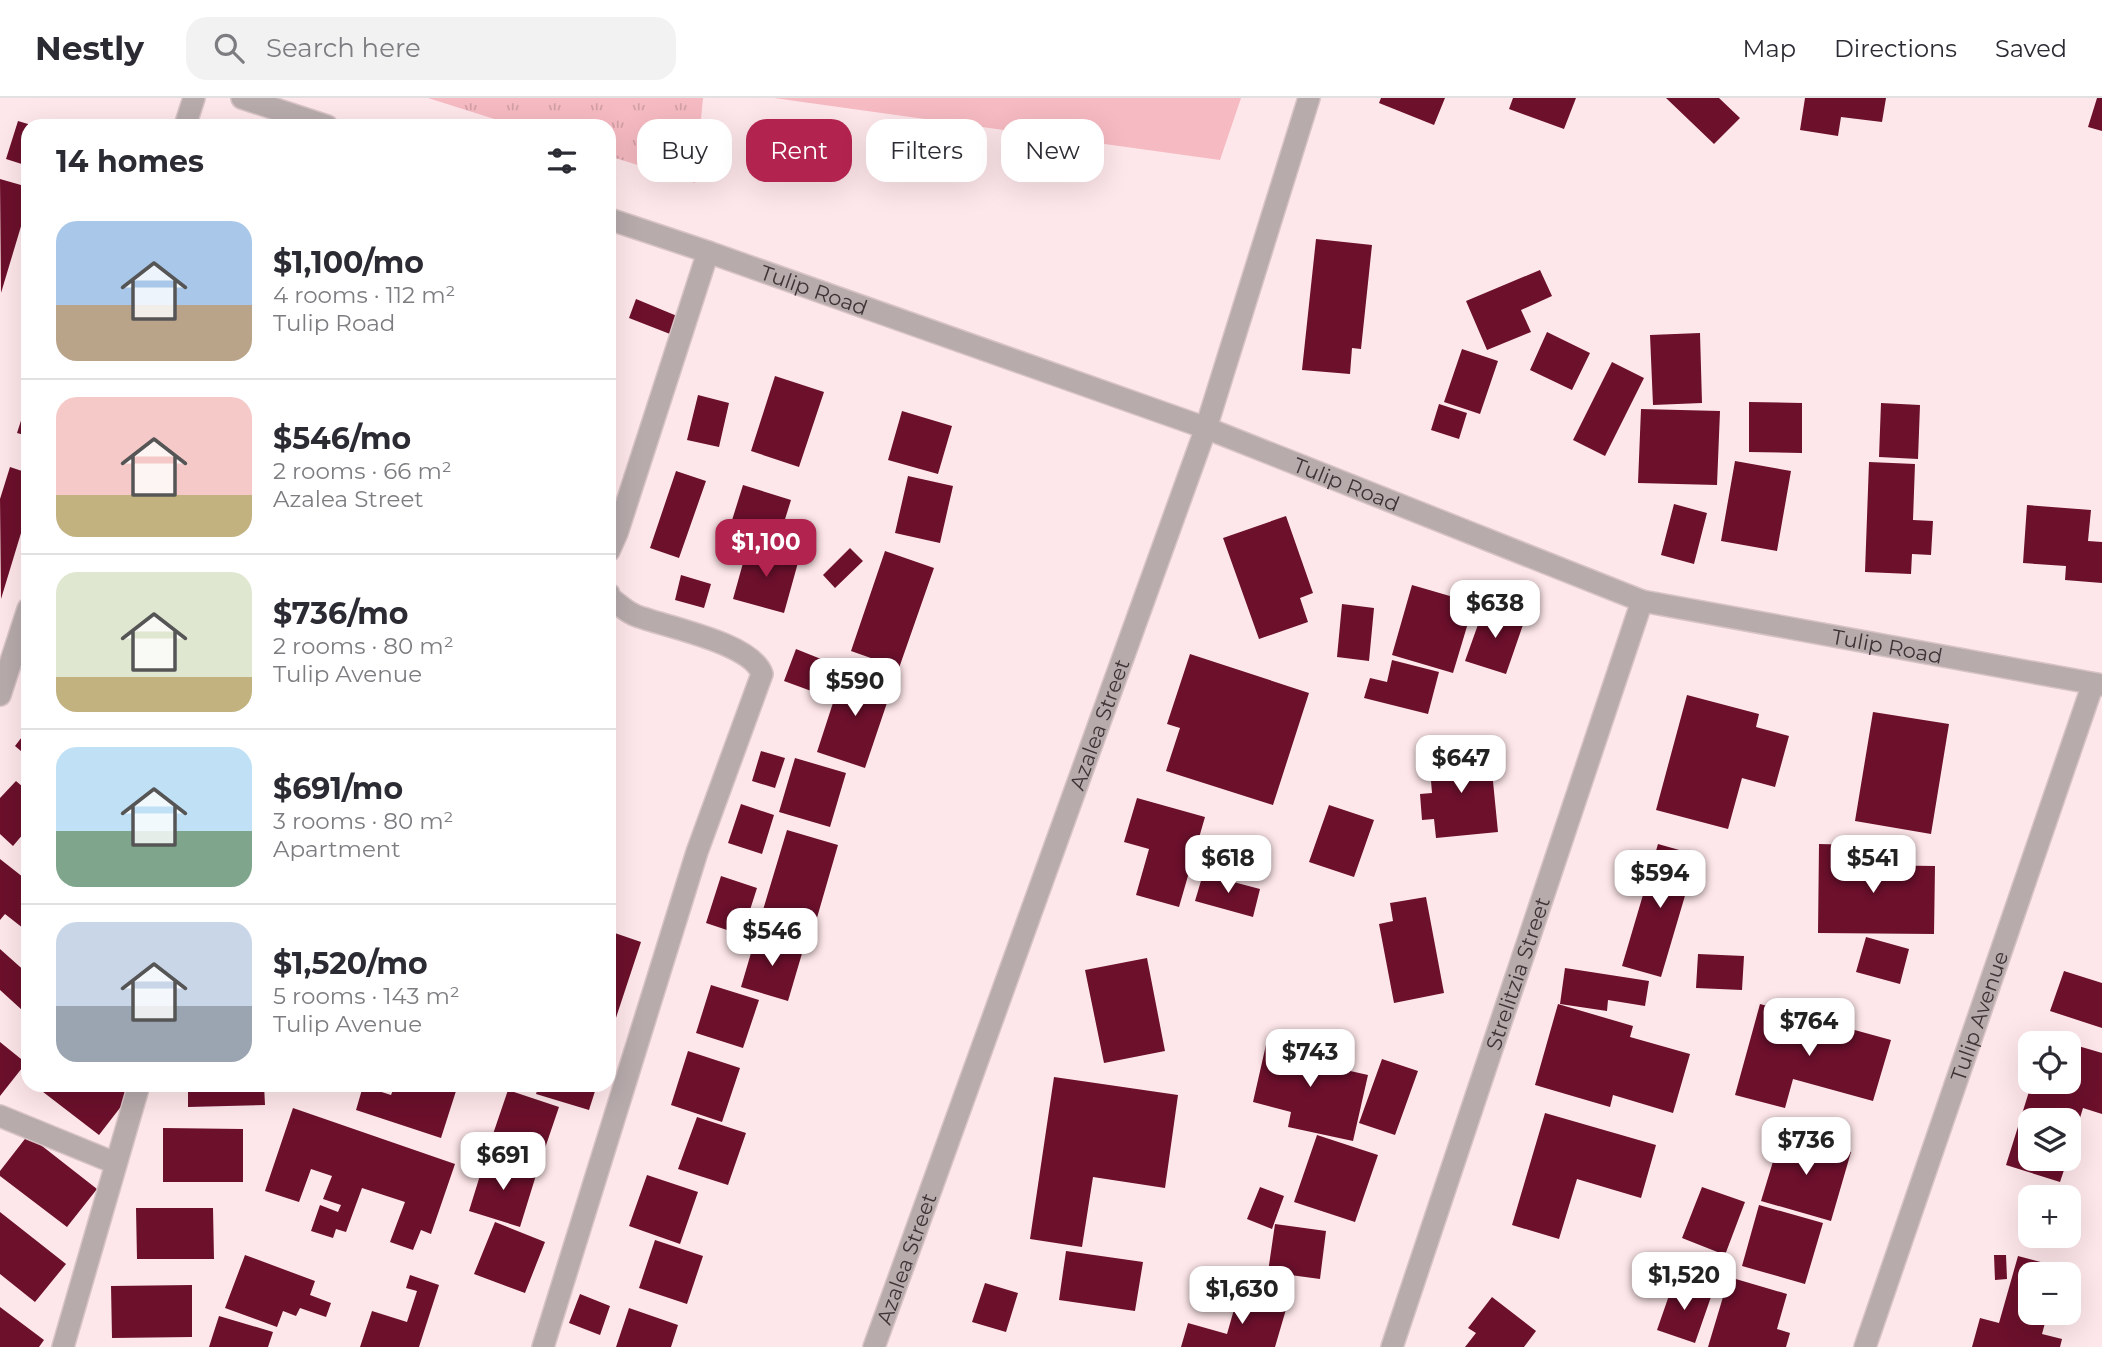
<!DOCTYPE html>
<html lang="en">
<head>
<meta charset="utf-8">
<style>
  :root { --surface:#fff; --page:#f2f2f3; --text:#2b2b33; --muted:#7c7c81; --line:#e1e1e2; --accent:#b3234f }
  body { margin:0; font-family:Montserrat,sans-serif; background:var(--page); color:var(--text); height:100vh; display:flex; flex-direction:column; font-size:26px; white-space:nowrap }
  * { box-sizing:border-box; margin:0 }
  p { font-size:23px; color:var(--muted) }
  .icon { flex:none; width:38px; height:38px; fill:none; stroke:currentColor; stroke-width:2; stroke-linecap:round; stroke-linejoin:round }
  .map { position:relative; flex:1; overflow:hidden }
  .panel { position:absolute; left:21px; top:21px; width:595px; height:973px; display:flex; flex-direction:column; background:var(--surface); border-radius:21px; box-shadow:0 7px 28px #0002 }
  .panel>* { flex:none }
  .hud { position:absolute; left:637px; top:21px; width:665px; height:63px; display:flex; gap:14px }
  .fabs { position:absolute; left:2018px; top:933px; display:grid; gap:14px }
  .fabs a { display:grid; place-items:center; width:63px; height:63px; border-radius:14px; background:var(--surface); box-shadow:0 7px 28px #0002; font-size:35px }
  .price { position:absolute; translate:-50% -60px; padding:0 16px; border-radius:14px; background:#fff; color:#222; font-size:23px; line-height:46px; filter:drop-shadow(0 2px 4px #0008) }
  .price::after { content:''; position:absolute; left:50%; top:42px; width:21px; height:16px; margin-left:-10px; background:inherit; clip-path:polygon(0 0,100% 0,50% 100%) }
  .price.on { background:var(--accent); color:#fff }
  ul { padding:0; list-style:none }
  li { display:flex; align-items:center; gap:21px; height:175px; padding:0 35px }
  li+li { border-top:2px solid var(--line) }
  li span { display:grid; place-items:center; flex:none; width:196px; height:140px; border-radius:21px; color:#555 }
  li>.icon { margin-inline-start:auto }
  span .icon { width:84px; height:84px; fill:#fffc; stroke-width:1 }
  li b { font-size:30px }
  h2 { display:flex; justify-content:space-between; align-items:center; height:84px; padding:0 35px; font-size:30px }
  .tag { padding:0 24px; border-radius:21px; background:var(--surface); box-shadow:0 7px 28px #0002; font-size:24px; line-height:63px }
  .tag.on { background:var(--accent); color:#fff }
  header { display:flex; align-items:center; gap:42px; box-sizing:border-box; height:98px; padding:0 35px; background:var(--surface); border-bottom:2px solid var(--line) }
  header strong { font-size:33px }
  nav { display:flex; gap:38px; margin-inline-start:auto; font-size:24px }
  .search { width:490px; height:63px; background:var(--page); display:flex; align-items:center; gap:18px; box-sizing:border-box; padding:0 24px; border-radius:21px; color:var(--muted); font-size:26px }
  .map>svg:first-child { display:block }
  .grass { fill:url(#grass-tufts) }
  .pitch { fill:#f6bac2 }
  .building { fill:#6c102c }
  .lines { fill:none; stroke-linecap:round; stroke-linejoin:round }
  .street-casing { stroke:#d8c3c6; stroke-width:24 }
  .street { stroke:#b7abac; stroke-width:21 }
  .labels { text-anchor:middle; dominant-baseline:central; stroke-width:7; stroke-linejoin:round; paint-order:stroke }
  .street-label { font-size:21px; fill:#3e3335; stroke:#fff9fa }
</style>
</head>
<body>
<header>
<strong>Nestly</strong>
<div class="search"><svg class="icon" aria-label="search" viewBox="0 0 24 24"><circle cx="10" cy="10" r="6"/><path d="M15 15l6 6"/></svg>Search here</div>
<nav><a>Map</a><a>Directions</a><a>Saved</a></nav>
</header>
<div class="map">
<svg width="2102" height="1249" viewBox="0 0 2102 1249">
  <defs>
    <pattern id="grass-tufts" width="24" height="20" patternUnits="userSpaceOnUse" patternTransform="scale(1.75)"><rect width="24" height="20" fill="#f6bac2"/><path d="M3 7l-1-3M5 7V3M7 7l1-3M15 17l-1-3M17 17v-4M19 17l1-3" fill="none" stroke="#d4a0a7"/></pattern>
  </defs>
  <rect width="100%" height="100%" fill="#fee7ea"/>
  <path class="grass" d="M428,0H703L695,85L609,58V28H516Z"/>
  <path class="pitch" d="M774,0H1241L1220,62Z"/>
  <path class="building" d="M1381,0H1445L1434,27L1379,5Z
    M1513,0H1576L1564,31L1509,11Z
    M1666,0H1719L1740,20L1714,46Z
    M1805,0H1886L1882,24L1841,19L1838,38L1800,32Z
    M2097,0H2102V33L2088,29Z
    M18,23L28,26V68L6,61Z
    M0,81L28,89V105L1,195Z
    M1316,141L1372,147L1361,251L1352,250L1350,276L1302,272Z
    M1540,172L1552,198L1521,212L1531,234L1487,252L1466,203Z
    M636,201L677,218L670,236L629,220Z
    M1547,234L1590,255L1572,292L1530,272Z
    M1700,235L1702,305L1653,307L1650,237Z
    M1462,251L1498,263L1480,316L1444,304Z
    M1612,264L1644,280L1605,358L1573,342Z
    M775,278L824,294L799,369L751,353Z
    M698,297L729,305L719,349L687,342Z
    M28,301V338L17,335Z
    M1749,304L1802,305V355L1749,354Z
    M1881,305L1920,307L1918,361L1879,359Z
    M1439,306L1467,315L1459,341L1431,332Z
    M1641,311L1720,313L1717,387L1638,385Z
    M902,313L952,328L938,376L888,362Z
    M1735,363L1791,373L1777,453L1721,443Z
    M1869,364L1915,366L1913,422L1933,423L1931,457L1912,456L1911,476L1865,474Z
    M10,369L28,375V412L1,501L0,401Z
    M676,373L706,383L679,460L650,450Z
    M908,378L953,388L940,445L895,435Z
    M743,387L791,402L776,450L728,435Z
    M1674,406L1707,415L1694,466L1661,457Z
    M2027,407L2091,412L2088,443L2102,444V485L2065,482L2066,468L2023,465Z
    M1286,418L1313,495L1300,500L1308,524L1259,541L1223,440Z
    M748,447L799,461L784,515L733,501Z
    M850,450L863,463L835,490L823,477Z
    M885,453L934,470L899,570L851,553Z
    M681,477L711,486L704,510L675,502Z
    M1412,487L1474,505L1453,575L1392,557Z
    M1342,506L1374,510L1369,563L1337,559Z
    M1485,507L1525,521L1506,576L1465,563Z
    M796,551L826,563L814,594L784,583Z
    M1190,556L1309,595L1273,707L1166,673L1180,630L1167,626Z
    M1392,562L1439,574L1428,616L1364,600L1370,580L1387,584Z
    M844,571L893,587L865,670L817,654Z
    M1687,597L1759,616L1756,629L1789,638L1775,689L1742,680L1728,731L1656,712Z
    M1873,614L1949,626L1931,736L1855,723Z
    M28,631V659L15,648Z
    M761,653L785,660L775,690L752,683Z
    M1490,653L1498,734L1436,740L1434,721L1422,722L1420,696L1432,695L1429,658Z
    M795,660L846,675L830,729L779,714Z
    M16,683L23,689L28,683V739L24,735L13,748L0,736V700Z
    M1137,700L1205,719L1179,809L1136,797L1149,751L1124,744Z
    M741,706L774,717L762,756L728,745Z
    M1329,707L1374,722L1354,779L1309,764Z
    M787,732L838,747L812,837L760,822Z
    M1658,746L1697,757L1661,879L1622,868Z
    M1819,746L1860,747V767L1935,768L1934,836L1818,835Z
    M0,761L28,783V834L5,816L0,822Z
    M1203,776L1260,791L1253,819L1195,803Z
    M721,778L757,790L742,837L706,825Z
    M1426,799L1444,895L1394,905L1379,826L1393,823L1390,805Z
    M609,833L641,844L610,938H609Z
    M756,838L803,852L788,903L741,889Z
    M1866,839L1909,851L1900,886L1856,874Z
    M0,851L28,876V905L22,912L0,892Z
    M1698,856L1744,858L1742,892L1696,890Z
    M1147,860L1165,953L1104,965L1085,872Z
    M1565,870L1649,883L1645,908L1608,902L1607,913L1560,906Z
    M2064,873L2102,885V930L2050,913Z
    M711,887L759,902L743,950L696,935Z
    M1558,906L1633,928L1630,939L1690,956L1673,1015L1613,997L1610,1009L1535,987Z
    M1760,906L1891,942L1873,1003L1793,981L1785,1010L1735,997Z
    M1268,938L1315,949L1314,953L1327,956L1324,967L1368,977L1353,1043L1288,1029L1291,1014L1253,1004Z
    M0,944L26,965L0,998Z
    M2068,945L2102,955V1016L2083,1010L2069,1056L2068,1022H2030V1060H2068L2060,1084L2006,1067L2032,984H2068Z
    M688,953L740,970L722,1024L671,1007Z
    M1382,961L1418,973L1395,1037L1359,1025Z
    M1054,979L1178,997L1165,1090L1093,1079L1082,1149L1030,1141Z
    M34,987H125L133,993L99,1037Z
    M188,987H264L265,1007L188,1009Z
    M395,987H438L456,993L441,1040L356,1012L363,988L391,997Z
    M539,987H597L589,1012L536,996Z
    M508,992L559,1009L542,1059L491,1042Z
    M293,1010L455,1066L431,1136L421,1132L413,1152L390,1144L405,1104L362,1090L346,1134L336,1131L333,1140L311,1133L320,1107L338,1114L341,1107L323,1101L332,1078L311,1071L299,1104L265,1093Z
    M1545,1015L1656,1047L1641,1100L1577,1081L1559,1141L1512,1127Z
    M697,1019L746,1035L728,1087L678,1071Z
    M163,1030L243,1031V1084H163Z
    M1782,1034L1851,1054L1831,1123L1761,1103Z
    M28,1037L97,1091L67,1129L0,1078V1073Z
    M1317,1037L1378,1057L1355,1124L1294,1104Z
    M486,1058L537,1074L520,1129L469,1113Z
    M647,1077L698,1094L680,1146L629,1128Z
    M1260,1089L1284,1098L1272,1131L1247,1121Z
    M1702,1089L1745,1104L1725,1157L1682,1140Z
    M1759,1107L1823,1125L1805,1186L1742,1168Z
    M136,1110H213L214,1161H137Z
    M0,1114L66,1166L35,1204L0,1176Z
    M495,1124L545,1144L525,1195L474,1176Z
    M1275,1126L1326,1133L1320,1181L1268,1174Z
    M655,1142L703,1158L687,1206L639,1190Z
    M1066,1153L1143,1164L1135,1213L1059,1202Z
    M245,1157L315,1183L310,1197L331,1205L326,1219L300,1210L296,1218L283,1213L277,1229L225,1210Z
    M1994,1157H2006L2007,1181L1995,1182Z
    M2018,1158L2060,1169L2058,1176H2030V1214H2048L2042,1236L2062,1241L2060,1249H1972L1980,1220L1999,1225Z
    M410,1177L439,1187L419,1249H360L372,1213L407,1224L417,1193L406,1190Z
    M1729,1179L1787,1196L1777,1231L1790,1235L1786,1249H1708Z
    M1674,1183L1712,1196L1695,1245L1657,1232Z
    M985,1185L1018,1195L1006,1234L972,1224Z
    M192,1187V1239L112,1240L111,1188Z
    M1239,1194L1287,1208L1275,1249H1181L1188,1225L1227,1236Z
    M580,1196L610,1208L600,1237L569,1225Z
    M1492,1199L1536,1233L1524,1249H1465L1476,1235L1468,1230Z
    M0,1209L44,1242L39,1249H0Z
    M629,1210L678,1227L671,1249H616Z
    M219,1218L273,1234L268,1249H209Z"/>
  <g class="lines">
    <defs>
      <g id="street">
        <path d="M242,0L327,28"/>
        <path d="M185,28L194,0"/>
        <path id="s1" d="M609,121L708,154L1206,330L1642,503L2102,587"/>
        <path d="M609,453L617,435L708,154"/>
        <path d="M0,597L28,511"/>
        <path d="M0,1018L115,1065"/>
        <path d="M63,1249L139,987"/>
        <path d="M543,1249L697,754L762,576C752,545 666,529 637,518C627,515 619,506 610,500L609,496"/>
        <path id="s2" d="M874,1249L1206,330L1309,0"/>
        <path id="s3" d="M1392,1249L1642,503"/>
        <path id="s4" d="M1865,1249L2093,586"/>
      </g>
    </defs>
    <use href="#street" class="street-casing"/>
    <use href="#street" class="street"/>
  </g>
  <g class="labels">
    <g class="street-label">
      <text stroke="none"><textPath href="#s1" startOffset="217">Tulip Road</textPath></text>
      <text stroke="none"><textPath href="#s1" startOffset="784">Tulip Road</textPath></text>
      <text stroke="none"><textPath href="#s1" startOffset="1351">Tulip Road</textPath></text>
      <text stroke="none"><textPath href="#s2" startOffset="662">Azalea Street</textPath></text>
      <text stroke="none"><textPath href="#s3" startOffset="394">Strelitzia Street</textPath></text>
      <text stroke="none"><textPath href="#s4" startOffset="350">Tulip Avenue</textPath></text>
      <text stroke="none"><textPath href="#s2" startOffset="94">Azalea Street</textPath></text>
    </g>
  </g>
</svg>
<div class="fabs">
<a><svg class="icon" aria-label="locate" viewBox="0 0 24 24"><circle cx="12" cy="12" r="6"/><path d="M12 2v4M12 18v4M2 12h4M18 12h4"/></svg></a>
<a><svg class="icon" aria-label="layers" viewBox="0 0 24 24"><path d="M12 4l9 5-9 5-9-5zM3 14l9 5 9-5"/></svg></a>
<a>+</a>
<a>−</a>
</div>
<b class="price on" style="left:766px;top:481px">$1,100</b>
<b class="price" style="left:1495px;top:542px">$638</b>
<b class="price" style="left:855px;top:620px">$590</b>
<b class="price" style="left:1461px;top:697px">$647</b>
<b class="price" style="left:1228px;top:797px">$618</b>
<b class="price" style="left:1873px;top:797px">$541</b>
<b class="price" style="left:1660px;top:812px">$594</b>
<b class="price" style="left:772px;top:870px">$546</b>
<b class="price" style="left:1809px;top:960px">$764</b>
<b class="price" style="left:1310px;top:991px">$743</b>
<b class="price" style="left:1806px;top:1079px">$736</b>
<b class="price" style="left:503px;top:1094px">$691</b>
<b class="price" style="left:1684px;top:1214px">$1,520</b>
<b class="price" style="left:1242px;top:1228px">$1,630</b>
<div class="hud">
<a class="tag">Buy</a>
<a class="tag on">Rent</a>
<a class="tag">Filters</a>
<a class="tag">New</a>
</div>
<section class="panel">
<h2>14 homes<svg class="icon" aria-label="filters" viewBox="0 0 24 24"><path d="M4 7h16M4 17h16"/><circle cx="9" cy="7" r="2"/><circle cx="15" cy="17" r="2"/></svg></h2>
<ul>
<li><span style="background:linear-gradient(#a9c7e8 60%,#b9a48a 0)"><svg class="icon" aria-label="home" viewBox="0 0 24 24"><path d="M3 11l9-7 9 7M6 9v11h12V9"/></svg></span><div><b>$1,100/mo</b><p>4 rooms · 112 m²</p><p>Tulip Road</p></div></li>
<li><span style="background:linear-gradient(#f6c9c9 70%,#c2b280 0)"><svg class="icon" aria-label="home" viewBox="0 0 24 24"><path d="M3 11l9-7 9 7M6 9v11h12V9"/></svg></span><div><b>$546/mo</b><p>2 rooms · 66 m²</p><p>Azalea Street</p></div></li>
<li><span style="background:linear-gradient(#dfe7d0 75%,#c2b280 0)"><svg class="icon" aria-label="home" viewBox="0 0 24 24"><path d="M3 11l9-7 9 7M6 9v11h12V9"/></svg></span><div><b>$736/mo</b><p>2 rooms · 80 m²</p><p>Tulip Avenue</p></div></li>
<li><span style="background:linear-gradient(#bfe0f5 60%,#7fa58c 0)"><svg class="icon" aria-label="home" viewBox="0 0 24 24"><path d="M3 11l9-7 9 7M6 9v11h12V9"/></svg></span><div><b>$691/mo</b><p>3 rooms · 80 m²</p><p>Apartment</p></div></li>
<li><span style="background:linear-gradient(#c9d6e8 60%,#9aa5b1 0)"><svg class="icon" aria-label="home" viewBox="0 0 24 24"><path d="M3 11l9-7 9 7M6 9v11h12V9"/></svg></span><div><b>$1,520/mo</b><p>5 rooms · 143 m²</p><p>Tulip Avenue</p></div></li>
</ul>
</section>
</div>
</body>
</html>
